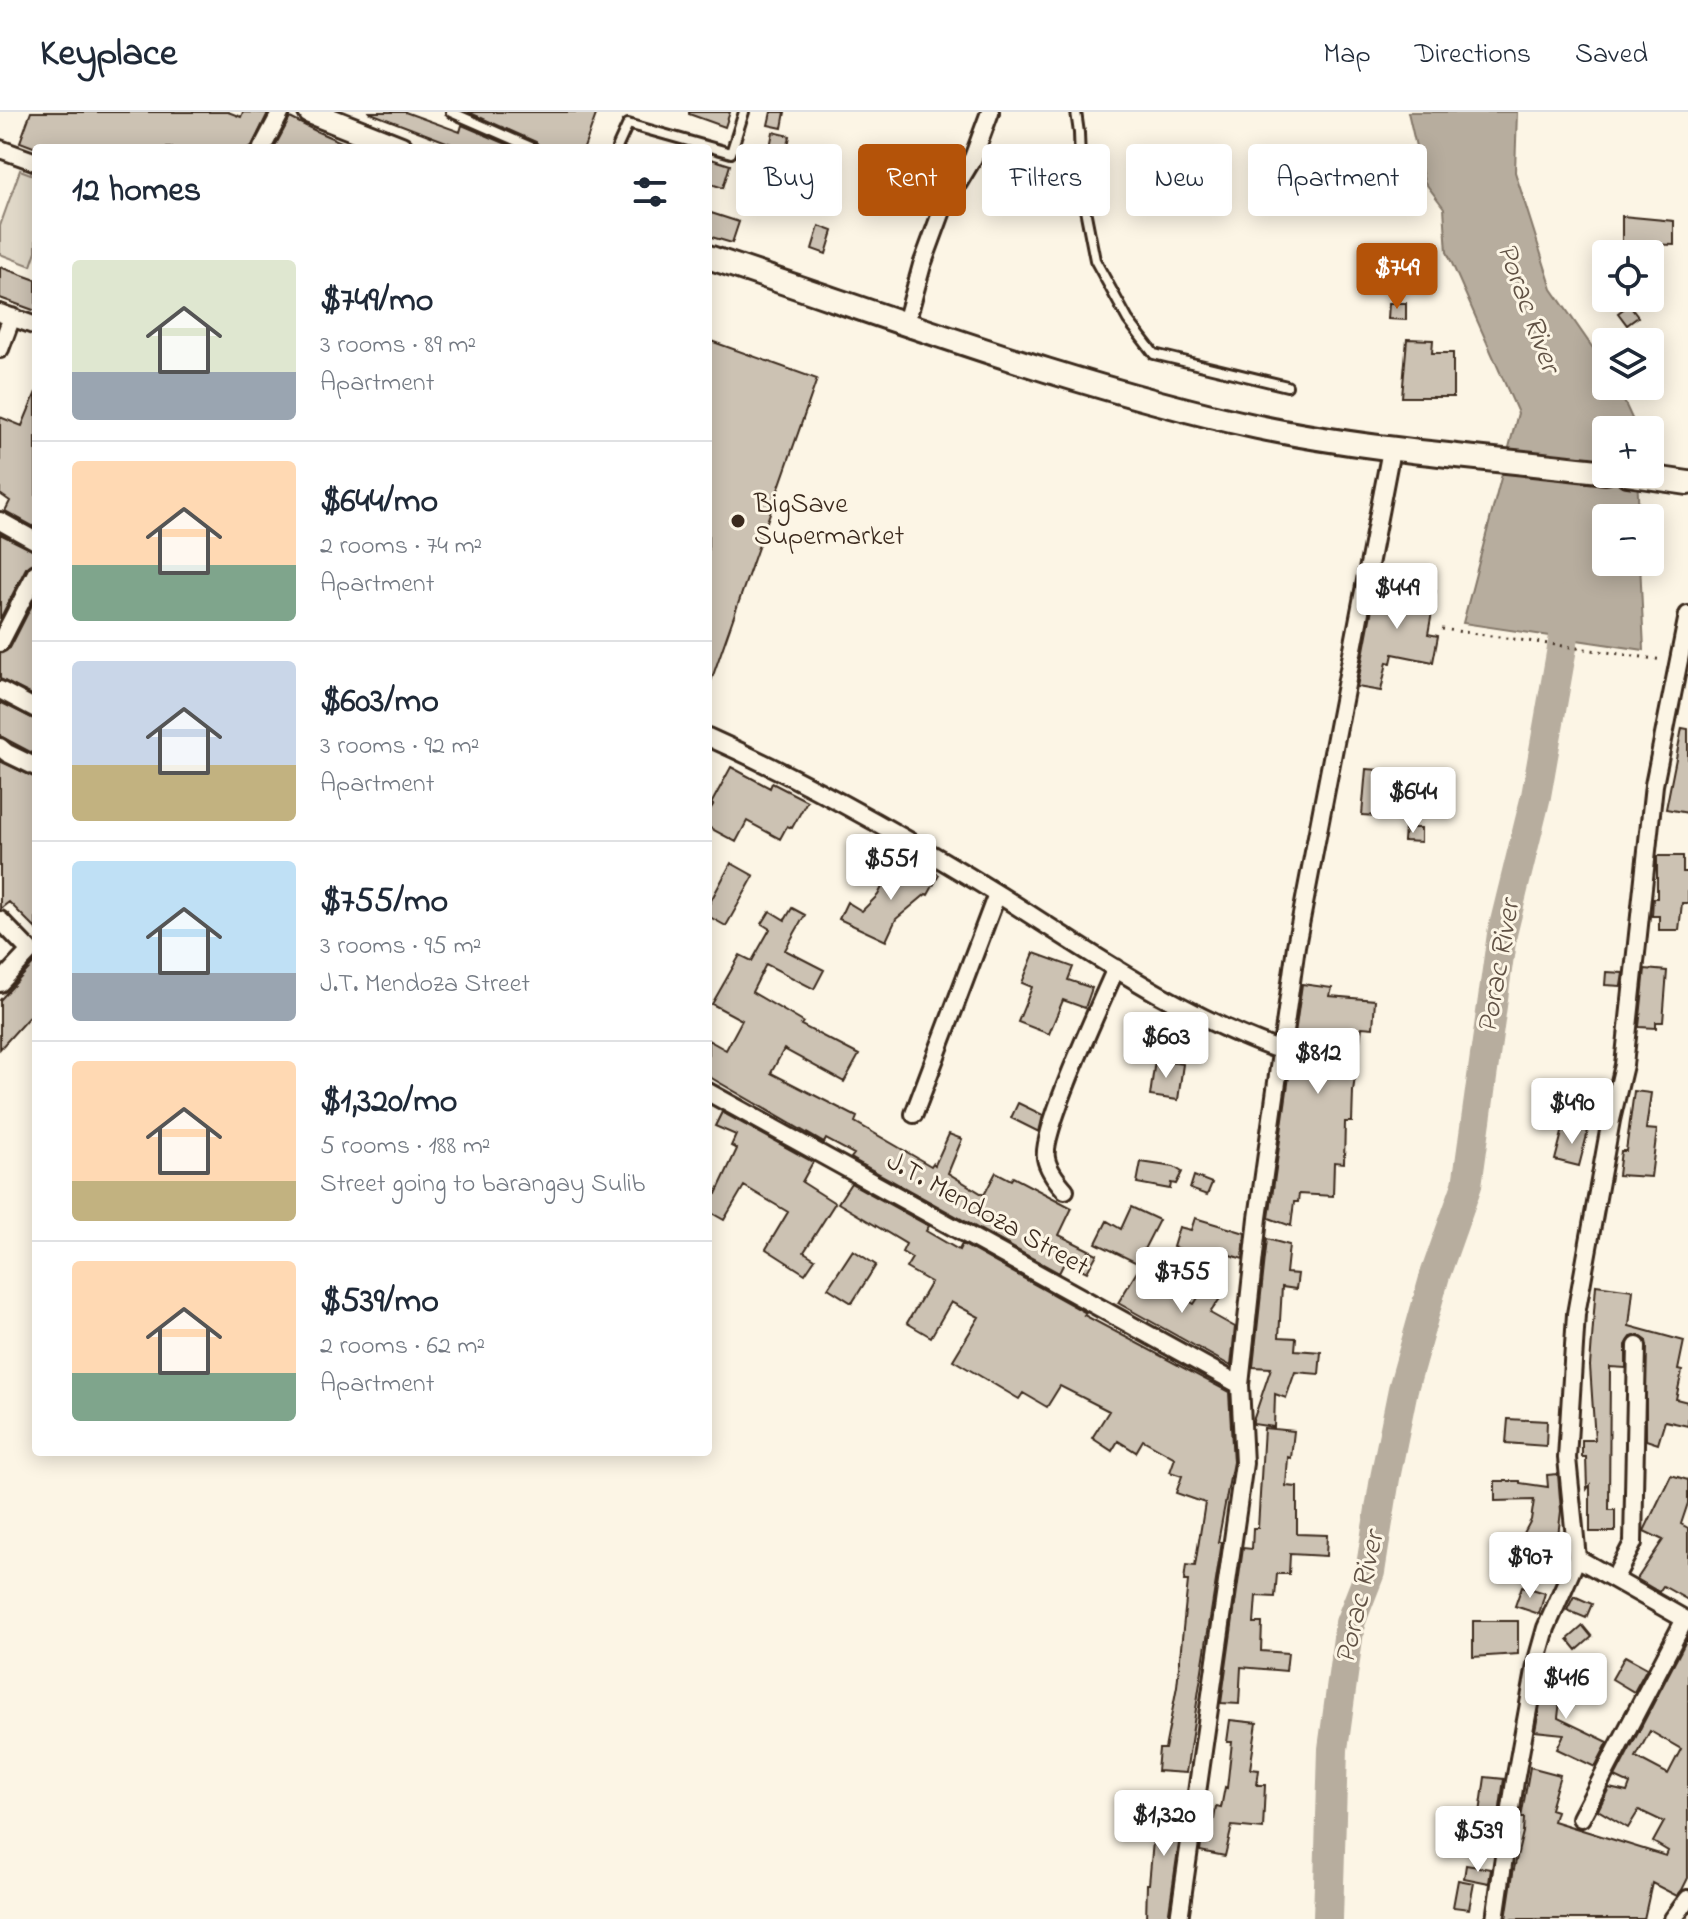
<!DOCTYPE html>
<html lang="en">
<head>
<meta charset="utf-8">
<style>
  :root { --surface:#fff; --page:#f2f2f3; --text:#1f2937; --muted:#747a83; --line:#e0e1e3; --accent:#b45309 }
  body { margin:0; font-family:"Indie Flower",sans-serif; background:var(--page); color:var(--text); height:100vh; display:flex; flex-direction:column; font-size:30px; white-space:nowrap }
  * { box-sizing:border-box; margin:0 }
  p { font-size:26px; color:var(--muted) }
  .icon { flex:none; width:44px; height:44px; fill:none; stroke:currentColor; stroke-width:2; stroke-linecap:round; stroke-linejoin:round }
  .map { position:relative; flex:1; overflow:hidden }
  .drawer { position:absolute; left:32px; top:32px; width:680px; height:1312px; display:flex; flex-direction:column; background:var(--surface); border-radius:8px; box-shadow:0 4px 20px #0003 }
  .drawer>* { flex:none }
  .top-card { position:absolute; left:736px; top:32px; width:760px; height:72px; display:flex; gap:16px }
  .fabs { position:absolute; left:1592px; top:128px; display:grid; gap:16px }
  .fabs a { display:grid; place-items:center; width:72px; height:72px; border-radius:8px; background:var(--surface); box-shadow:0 4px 20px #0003; font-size:40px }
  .price { position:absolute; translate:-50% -68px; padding:0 18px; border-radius:8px; background:#fff; color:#222; font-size:26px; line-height:52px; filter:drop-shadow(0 2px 4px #0008) }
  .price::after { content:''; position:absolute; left:50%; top:48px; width:24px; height:18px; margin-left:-12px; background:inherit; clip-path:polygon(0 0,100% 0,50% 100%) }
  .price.selected { background:var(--accent); color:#fff }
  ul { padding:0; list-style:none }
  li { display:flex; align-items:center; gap:24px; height:200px; padding:0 40px }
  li+li { border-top:2px solid var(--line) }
  li span { display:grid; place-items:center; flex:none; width:224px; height:160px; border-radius:8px; color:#555 }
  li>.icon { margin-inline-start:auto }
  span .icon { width:96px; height:96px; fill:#fffc; stroke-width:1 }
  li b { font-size:34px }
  h2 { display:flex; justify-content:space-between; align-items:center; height:96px; padding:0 40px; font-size:34px }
  .chip { padding:0 28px; border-radius:8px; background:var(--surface); box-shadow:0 4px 20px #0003; font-size:28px; line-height:72px }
  .chip.selected { background:var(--accent); color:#fff }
  header { display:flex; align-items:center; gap:48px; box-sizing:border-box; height:112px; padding:0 40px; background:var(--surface); border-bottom:2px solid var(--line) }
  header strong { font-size:38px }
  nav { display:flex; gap:44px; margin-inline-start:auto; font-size:28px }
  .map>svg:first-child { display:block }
  .green { fill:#e0d8c8; stroke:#8e8173; stroke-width:2 }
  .water { fill:#b7ad9e; stroke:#85796b; stroke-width:2 }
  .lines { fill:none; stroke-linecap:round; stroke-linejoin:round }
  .river { stroke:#b7ad9e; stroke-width:30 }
  .building { fill:#ccc2b3; stroke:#3b2a1e; stroke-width:2; fill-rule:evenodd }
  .lane-casing { stroke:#3b2a1e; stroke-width:14 }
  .street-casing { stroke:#3b2a1e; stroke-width:22 }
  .secondary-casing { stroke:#3b2a1e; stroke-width:28 }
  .path { stroke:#3b2a1e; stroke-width:3; stroke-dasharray:2 6; stroke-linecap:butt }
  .lane { stroke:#fcf5e5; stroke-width:8 }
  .street { stroke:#fcf5e5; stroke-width:16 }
  .secondary { stroke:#fcf5e5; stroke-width:22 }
  .poi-dot { fill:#3b2a1e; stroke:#fcf5e5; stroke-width:3 }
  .labels { text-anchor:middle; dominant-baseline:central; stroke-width:6; stroke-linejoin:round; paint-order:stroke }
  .poi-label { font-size:28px; fill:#3b2a1e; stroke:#fcf5e5; text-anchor:start }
  .street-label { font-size:28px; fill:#3b2a1e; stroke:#fcf5e5 }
  .water-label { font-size:30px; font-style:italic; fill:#605144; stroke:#fcf5e5 }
</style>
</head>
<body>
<header>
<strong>Keyplace</strong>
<nav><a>Map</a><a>Directions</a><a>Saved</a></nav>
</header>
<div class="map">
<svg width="1688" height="1807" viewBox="0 0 1688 1807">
  <rect width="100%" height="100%" fill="#fcf5e5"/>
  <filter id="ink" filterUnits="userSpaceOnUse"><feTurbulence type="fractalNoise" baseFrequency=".0125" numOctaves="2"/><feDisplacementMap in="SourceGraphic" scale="16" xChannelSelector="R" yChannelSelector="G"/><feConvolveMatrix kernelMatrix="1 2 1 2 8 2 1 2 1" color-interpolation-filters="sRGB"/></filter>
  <g filter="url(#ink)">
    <path class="green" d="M20,58L36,64V139L31,154L0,142V114Z"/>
    <path class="water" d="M1408,0H1517L1515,60L1552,177L1606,255V274H1617L1635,313V318H1606V362H1637L1639,406H1606V450H1640L1644,538L1463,511L1518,301L1447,140L1444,96L1424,69Z"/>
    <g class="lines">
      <path class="river" d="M1328,1807L1333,1637L1350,1511L1370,1460L1385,1366L1403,1277L1435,1163L1467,1073L1502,822L1536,684L1566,513L1567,488"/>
    </g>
    <path class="building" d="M31,0H228L241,5L243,0L268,1L251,36H36L20,30Z
      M368,0H405L460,20L462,13L516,36H462Z
      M468,0H597L584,36H540L536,30Z
      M689,0H730L725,15L689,2Z
      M771,0H785L782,16L768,13Z
      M290,6L318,20L355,36H274Z
      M773,20L790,24L785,48L768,45Z
      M708,46L730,53L723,76L708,71Z
      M708,100L739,110L732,131L708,124Z
      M1622,104L1674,109V133L1646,132V142H1622Z
      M819,114L833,119L826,142L812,137Z
      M0,155L36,168V199L0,186Z
      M1389,191H1406V208L1388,207Z
      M1629,193L1638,205L1627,213L1618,201Z
      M1407,227L1433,228L1432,241H1453V285H1402Z
      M708,228L817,267L710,572H708Z
      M36,280V416L5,399L10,389L0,382V305L22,314Z
      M0,422L36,440V450L26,456L0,507Z
      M1377,470L1436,479L1428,522L1438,524L1433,550L1393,542L1391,551L1387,550L1381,579L1357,575Z
      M36,485V585L0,567V542L10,536Z
      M0,590L36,608V643L0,624Z
      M1682,616L1688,617V701L1666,697Z
      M0,649L36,666V817L9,790L0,797Z
      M731,655L770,676L772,671L807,689L792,716L787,714L780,727L747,709L736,730L708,715V701L713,693L711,692Z
      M1366,657L1394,659L1391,705L1362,703Z
      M1405,716H1421V730L1404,729Z
      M1657,744H1683V760H1688V791H1682L1679,818H1659V804H1652L1653,786H1657Z
      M920,748L939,763L928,783L926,782L896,807L886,829L839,807L847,790L862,799L878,783L888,763L909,766Z
      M731,751L754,764L726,814L708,804V794Z
      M792,796L805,803L785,838L824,858L814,877L766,852L752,880L803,910L801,913L859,943L844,970L784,937L771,961L857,1005L855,1010L931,1054L933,1051L935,1053L949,1022L962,1027L948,1061L984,1083L996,1060L1011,1068L1013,1065L1072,1096L1059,1123L1097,1142L1087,1160L1065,1149L1059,1161L863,1053L851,1046L854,1042L826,1027L824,1031L708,964V928L726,938L742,908L712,892L740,843L752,849L770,817L762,812L770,799L785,808Z
      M1034,841L1073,855L1068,868L1092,876L1085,896L1063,888L1049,922L1018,910L1032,875L1022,871Z
      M36,849V897L0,937V888Z
      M1645,857L1667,859L1663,910H1656V916L1639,915Z
      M1606,860L1623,861L1621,874L1605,873Z
      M1302,872L1332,876L1330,884L1375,888L1373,916L1362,915L1353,979L1352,1010H1345L1344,1051L1334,1050L1333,1084L1299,1082L1298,1090H1294L1291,1114L1269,1106Z
      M1132,902H1159V925L1132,926Z
      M1155,948L1183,952L1178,988L1150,984Z
      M1634,979L1651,981L1646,1017L1657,1018L1651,1065L1618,1063L1621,1039H1626Z
      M1018,991L1043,1003L1039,1020L1011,1006Z
      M722,1000L813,1050L802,1070L835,1091L804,1140L815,1147L805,1162L766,1137L788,1100L744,1074L724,1108L708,1099V1088L712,1080L716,1082L737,1037L731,1034L736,1023L715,1014Z
      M1564,1013L1588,1019L1579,1054L1555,1048Z
      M1141,1050L1174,1055L1182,1060L1176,1072L1171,1071L1170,1077L1137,1071Z
      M1194,1064L1212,1071L1207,1083L1190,1077Z
      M851,1071L929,1114L926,1119L959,1138L962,1132L1086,1201L1084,1203L1229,1280L1233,1350L1218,1430H1222L1186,1661L1157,1659L1159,1637H1165L1177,1574L1188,1469H1184L1186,1453L1195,1454L1205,1391L1176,1381L1182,1364L1170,1360L1175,1346L1143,1328L1136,1340L1118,1329L1112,1339L1092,1326L1109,1299L1060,1274L1047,1295L1023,1281L1019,1287L953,1248L979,1205L951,1190L931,1225L907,1211L931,1170L906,1156L912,1146L902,1140L906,1132L838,1091Z
      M1131,1095L1159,1108L1137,1151L1096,1131L1107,1109L1121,1117Z
      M1195,1106L1245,1121L1243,1147L1220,1140L1217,1147L1173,1135L1179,1115L1191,1118Z
      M1267,1127L1289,1133L1286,1161L1298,1162L1296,1177L1282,1175L1279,1225L1296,1226L1295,1238L1321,1240L1319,1262L1295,1260L1286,1286L1275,1282L1274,1315L1253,1312V1309L1271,1256L1253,1255Z
      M853,1138L876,1153L852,1191L828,1176Z
      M1138,1158L1194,1192L1205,1175L1221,1185L1210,1201L1235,1215L1231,1254L1118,1191Z
      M1596,1173L1633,1178L1629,1214L1684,1229L1678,1258L1682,1259L1676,1287L1688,1290V1314L1665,1309L1658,1332L1646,1328V1228L1638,1223L1631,1225L1626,1233V1256L1610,1255L1609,1398H1615V1420H1590V1373L1587,1377L1586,1345H1582V1328H1595L1590,1254Z
      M1508,1307L1547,1309L1546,1334L1506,1331Z
      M1264,1316L1294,1319L1291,1346L1288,1345L1286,1374L1297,1375V1422L1327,1423L1326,1444L1290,1442L1289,1462H1277L1275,1485L1256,1484L1254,1511H1262L1261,1539L1288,1541L1286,1559L1241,1555L1239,1592L1221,1591L1243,1436L1252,1437L1253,1416H1258Z
      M1558,1362L1561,1399L1558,1424L1560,1426L1554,1438L1524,1421L1531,1408L1534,1388L1495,1389V1369H1520V1371L1548,1375L1547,1363Z
      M1671,1363L1688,1368V1391L1681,1412L1688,1416V1488L1663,1474L1659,1480L1637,1467L1663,1428L1644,1419Z
      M1522,1474L1545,1481L1539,1502L1515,1494Z
      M1574,1484L1592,1492L1586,1506L1567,1498Z
      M1473,1509H1518V1542L1473,1545Z
      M1583,1514L1592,1525L1577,1538L1568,1527Z
      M1688,1525V1766L1682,1778L1677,1784L1652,1771L1644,1807H1506L1513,1761L1523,1720L1524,1706H1521L1530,1655L1560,1663L1550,1697L1556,1699L1553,1709L1666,1744L1668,1739L1653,1730L1664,1710L1639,1698L1628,1716L1598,1698L1609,1676L1627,1680L1630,1672L1615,1665ZM1650,1619L1681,1637L1668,1662L1636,1645Z
      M1625,1544L1647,1556L1634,1580L1612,1567Z
      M1547,1556L1569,1557L1568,1581L1561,1580L1558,1606L1608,1630L1595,1655L1557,1637L1564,1622L1535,1619Z
      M1230,1608L1257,1611L1250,1657L1259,1658L1257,1673H1265L1263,1717L1232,1714L1225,1744L1200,1739L1203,1717L1212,1719L1216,1695L1221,1696L1225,1675L1227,1676L1232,1630H1227Z
      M1485,1665L1504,1667L1499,1703L1480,1701Z
      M1157,1687L1185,1690L1168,1807H1146L1147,1772H1149Z
      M1466,1753L1491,1757L1489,1771L1464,1766Z
      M1458,1768L1474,1771L1469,1797L1453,1795Z"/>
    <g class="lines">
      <defs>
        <path id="lane" d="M451,0L533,36
          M1076,0L1079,21L1081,77L1095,148L1128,208L1154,242L1287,274
          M617,36L628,12L731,41L744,0"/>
        <path id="street" d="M262,36L281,0
          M0,37L36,50
          M0,201L36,214
          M906,211L922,153L943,96L973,46L990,0
          M0,237L12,205
          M0,409L36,429
          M0,531L36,461
          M0,578L36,597
          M708,625C809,670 907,726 1001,784C1091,841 1181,904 1282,939
          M0,635L7,641L36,655
          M0,808L30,839L0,871
          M708,980L1240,1273
          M914,1002L997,782
          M1065,1078C1057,1069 1048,1058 1046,1046C1041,1018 1102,889 1116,856
          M1577,1446L1688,1509
          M1614,1467L1633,1431L1637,1234
          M1581,1706L1685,1507
          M1179,1807L1244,1351L1240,1273L1258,1106L1296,834L1391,338
          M1495,1807L1515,1669L1537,1548L1546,1516L1577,1446L1567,1346L1576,1202L1611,1008L1624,953L1654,673L1688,503
          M1673,1807L1688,1787"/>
        <path id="secondary" d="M310,0L401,36
          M708,145C890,205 1070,274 1258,315C1372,339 1490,346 1606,360
          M1627,362L1688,371"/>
      </defs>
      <use href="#lane" class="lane-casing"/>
      <use href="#street" class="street-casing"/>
      <use href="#secondary" class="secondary-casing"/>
      <path class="path" d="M1442,517L1663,548"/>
      <use href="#lane" class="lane"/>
      <use href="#street" class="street"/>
      <use href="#secondary" class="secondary"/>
    </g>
  </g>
  <circle class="poi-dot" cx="738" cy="409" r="8"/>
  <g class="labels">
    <g class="poi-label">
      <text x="754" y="393">BigSave<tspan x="754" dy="32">Supermarket</tspan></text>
    </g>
    <g class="street-label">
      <text transform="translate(987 1103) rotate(29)">J.T. Mendoza Street</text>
    </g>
    <g class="water-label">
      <text transform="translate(1527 196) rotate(70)">Porac River</text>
      <text transform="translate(1500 855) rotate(-80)">Porac River</text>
      <text transform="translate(1361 1486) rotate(-77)">Porac River</text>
    </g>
  </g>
</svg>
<div class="fabs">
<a><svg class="icon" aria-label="locate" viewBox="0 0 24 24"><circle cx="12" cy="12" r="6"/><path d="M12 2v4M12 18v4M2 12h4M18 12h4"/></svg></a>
<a><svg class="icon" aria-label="layers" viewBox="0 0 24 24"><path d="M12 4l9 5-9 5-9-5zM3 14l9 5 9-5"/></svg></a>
<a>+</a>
<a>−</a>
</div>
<b class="price selected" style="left:1397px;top:199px">$749</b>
<b class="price" style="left:1397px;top:519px">$449</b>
<b class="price" style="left:1413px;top:723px">$644</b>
<b class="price" style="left:891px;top:790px">$551</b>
<b class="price" style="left:1166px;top:968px">$603</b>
<b class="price" style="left:1318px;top:984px">$812</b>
<b class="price" style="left:1572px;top:1034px">$490</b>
<b class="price" style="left:1182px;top:1203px">$755</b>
<b class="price" style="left:1530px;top:1488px">$907</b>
<b class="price" style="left:1566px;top:1609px">$416</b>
<b class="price" style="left:1164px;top:1746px">$1,320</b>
<b class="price" style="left:1478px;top:1762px">$539</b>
<div class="top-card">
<a class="chip">Buy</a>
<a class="chip selected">Rent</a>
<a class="chip">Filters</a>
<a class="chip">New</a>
<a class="chip">Apartment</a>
</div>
<section class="drawer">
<h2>12 homes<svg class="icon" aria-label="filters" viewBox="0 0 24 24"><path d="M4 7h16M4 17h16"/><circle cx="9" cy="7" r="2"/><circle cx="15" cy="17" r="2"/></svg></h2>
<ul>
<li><span style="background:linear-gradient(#dfe7d0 70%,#9aa5b1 0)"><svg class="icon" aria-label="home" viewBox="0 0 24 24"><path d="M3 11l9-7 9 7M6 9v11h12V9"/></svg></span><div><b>$749/mo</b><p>3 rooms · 89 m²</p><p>Apartment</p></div></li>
<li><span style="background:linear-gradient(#ffd9b3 65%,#7fa58c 0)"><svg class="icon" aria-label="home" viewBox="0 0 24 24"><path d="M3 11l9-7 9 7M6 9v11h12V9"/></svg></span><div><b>$644/mo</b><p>2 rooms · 74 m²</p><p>Apartment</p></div></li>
<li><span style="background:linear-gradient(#c9d6e8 65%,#c2b280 0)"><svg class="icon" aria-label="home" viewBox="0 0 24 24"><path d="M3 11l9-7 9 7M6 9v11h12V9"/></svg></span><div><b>$603/mo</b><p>3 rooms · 92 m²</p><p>Apartment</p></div></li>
<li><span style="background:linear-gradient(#bfe0f5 70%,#9aa5b1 0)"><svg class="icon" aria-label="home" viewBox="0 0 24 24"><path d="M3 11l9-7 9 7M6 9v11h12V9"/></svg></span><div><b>$755/mo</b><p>3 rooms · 95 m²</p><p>J.T. Mendoza Street</p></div></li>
<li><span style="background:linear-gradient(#ffd9b3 75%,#c2b280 0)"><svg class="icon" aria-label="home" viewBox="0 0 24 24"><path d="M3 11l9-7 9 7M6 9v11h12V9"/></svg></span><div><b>$1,320/mo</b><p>5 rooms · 188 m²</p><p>Street going to barangay Sulib</p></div></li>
<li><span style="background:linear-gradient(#ffd9b3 70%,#7fa58c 0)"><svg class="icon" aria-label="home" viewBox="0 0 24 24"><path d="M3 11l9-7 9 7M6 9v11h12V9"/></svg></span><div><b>$539/mo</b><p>2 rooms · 62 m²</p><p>Apartment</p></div></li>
</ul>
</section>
</div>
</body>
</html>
